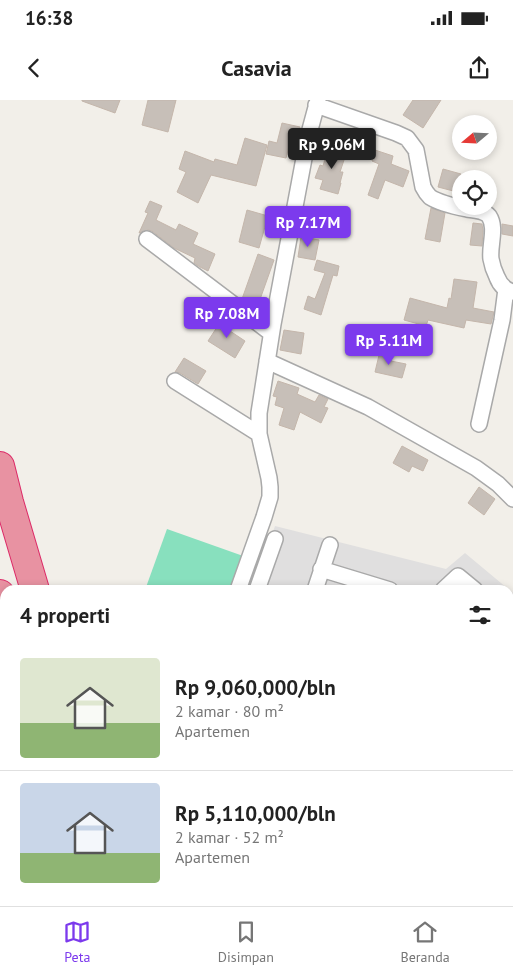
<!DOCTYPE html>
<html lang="id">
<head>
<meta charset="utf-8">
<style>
  :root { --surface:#fff; --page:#f6f6f6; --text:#222; --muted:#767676; --line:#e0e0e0; --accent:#7c3aed }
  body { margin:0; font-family:"PT Sans",sans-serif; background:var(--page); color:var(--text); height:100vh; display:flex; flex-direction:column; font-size:19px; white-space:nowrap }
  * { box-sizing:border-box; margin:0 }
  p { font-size:16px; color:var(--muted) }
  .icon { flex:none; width:28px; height:28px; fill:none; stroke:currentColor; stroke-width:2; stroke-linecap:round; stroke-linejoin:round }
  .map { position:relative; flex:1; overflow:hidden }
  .panel { position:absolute; left:0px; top:485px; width:514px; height:321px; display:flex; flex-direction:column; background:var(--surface); border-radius:15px 15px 0 0; box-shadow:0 2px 8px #0003 }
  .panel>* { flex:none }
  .needle { width:32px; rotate:251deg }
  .controls { position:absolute; left:452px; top:15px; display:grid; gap:10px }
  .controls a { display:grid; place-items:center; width:45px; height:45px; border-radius:50%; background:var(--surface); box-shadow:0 2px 8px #0003; font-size:25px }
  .price { position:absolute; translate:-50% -42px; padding:0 11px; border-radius:5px; background:var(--accent); color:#fff; font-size:16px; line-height:32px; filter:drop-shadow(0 1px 2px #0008) }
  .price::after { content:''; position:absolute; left:50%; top:30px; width:15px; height:11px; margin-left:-8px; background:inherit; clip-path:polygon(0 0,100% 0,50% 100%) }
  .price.current { background:#222; color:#fff }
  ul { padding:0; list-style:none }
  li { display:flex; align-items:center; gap:15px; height:125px; padding:0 20px }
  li+li { border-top:1px solid var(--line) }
  li span { display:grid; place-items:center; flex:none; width:140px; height:100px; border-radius:5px; color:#555 }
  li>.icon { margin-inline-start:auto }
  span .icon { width:60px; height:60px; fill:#fffc; stroke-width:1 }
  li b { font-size:21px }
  h2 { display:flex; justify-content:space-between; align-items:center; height:60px; padding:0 20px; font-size:21px }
  .status { display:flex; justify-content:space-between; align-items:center; height:35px; padding:0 25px; background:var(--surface); direction:ltr }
  .status svg { height:14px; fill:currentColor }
  header { display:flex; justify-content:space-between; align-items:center; height:65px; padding:0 20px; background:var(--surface); font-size:22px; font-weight:700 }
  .dock { display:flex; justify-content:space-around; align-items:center; height:70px; border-top:1px solid var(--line); background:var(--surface); font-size:14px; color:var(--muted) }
  .dock a { display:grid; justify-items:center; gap:2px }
  .dock .current { color:var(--accent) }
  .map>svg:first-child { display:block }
  .residential { fill:#e0dfdf }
  .pitch { fill:#88e0be }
  .building { fill:#c7bfb8; stroke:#c4b6ab }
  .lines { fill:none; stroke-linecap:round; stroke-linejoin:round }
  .street-casing { stroke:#a9a9a9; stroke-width:18 }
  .highway-casing { stroke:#dc2a67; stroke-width:30 }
  .street { stroke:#fff; stroke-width:15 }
  .highway { stroke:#e892a2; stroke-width:28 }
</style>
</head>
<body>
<div class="status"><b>16:38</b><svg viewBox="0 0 49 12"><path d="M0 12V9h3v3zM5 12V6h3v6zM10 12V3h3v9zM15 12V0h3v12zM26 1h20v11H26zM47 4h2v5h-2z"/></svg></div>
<header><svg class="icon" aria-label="back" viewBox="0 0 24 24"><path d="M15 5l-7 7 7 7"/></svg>Casavia<svg class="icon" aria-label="share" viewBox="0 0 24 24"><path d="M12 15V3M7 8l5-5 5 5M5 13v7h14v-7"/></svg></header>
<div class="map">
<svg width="513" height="806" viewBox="0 0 513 806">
  <rect width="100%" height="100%" fill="#f2efe9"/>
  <path class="residential" d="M275,426L446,469L465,453L513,493V806H426L422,801H509V490H252Z"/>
  <path class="pitch" d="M167,429L246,457L234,490H145Z"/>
  <path class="building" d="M82,0H120L115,13L82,1Z
    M148,0H176L168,32L142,25Z
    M413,0H441L423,28L403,15Z
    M282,23L300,27L296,43L290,42L286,58L266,54L269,41L277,43Z
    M245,38L267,45L256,86L211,75L198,103L177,92L186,72L179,69L185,51L214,62L215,59L237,65Z
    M329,45L347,51L340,72H343L340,83H341L338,94L320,89L323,80L315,78L320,65L323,66Z
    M375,50L393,56L391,64L409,71L403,87L385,80L378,99L368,95L379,64L372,61Z
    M443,69L461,74V93L438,87Z
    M150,101L162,106L156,120L176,130L179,124L198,133L193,144L215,154L208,171L200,167L194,163L195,158L174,148L152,131L148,130L139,133L148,113L145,112Z
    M431,108L445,113L440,142L425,139Z
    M247,110L268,116L259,148L239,142Z
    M473,123L482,124L483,131L482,146L470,145Z
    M502,124L513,126V136L502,134Z
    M301,137L319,140L315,160L298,157Z
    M258,154L274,160L258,205L242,199Z
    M317,160L339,166L337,176L333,175L321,215L304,209L308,196L315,199L325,173L314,170Z
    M454,179L477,182L473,208L494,212L491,224L466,220L464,228L428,220L426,226L404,220L410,198L447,208L449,198L451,199Z
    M224,219L234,226L230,231L245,241L235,258L208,241L219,224L220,225Z
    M284,230L304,233L301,254L280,250Z
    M380,251L393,254L391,261L406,264L402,278L375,272Z
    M184,258L206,271L198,284L180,273L175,272Z
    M278,281L299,288L297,294L315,302L319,295L328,299L324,307L328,308L321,323L300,312L294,330L279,325L284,308L275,305L277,297L273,296Z
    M402,346L428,360L423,371L412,366L409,372L393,363Z
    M479,387L495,399L484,415L468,403Z"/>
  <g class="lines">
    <defs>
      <path id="street" d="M316,5L396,33L407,38L416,50L423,87C425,91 427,94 430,97C439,103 457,107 467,109C474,110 484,110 489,116C497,128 489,146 491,159C492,165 494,171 497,177C500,185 505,190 513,192
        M147,139L271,233
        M267,261L368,307L476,368L498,384L513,399
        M175,281L259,334
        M479,324L502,220L506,189
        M321,469L390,490
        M238,490L264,417L270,397V387L269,378L259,334V313L273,224L308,37L318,0
        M257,490L275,439
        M315,490L330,445
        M443,490L458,476L475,490
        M509,519L513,523
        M509,587L513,588
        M509,649L513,650
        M0,682L5,683
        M509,724L513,722
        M509,777L513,776
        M55,801V806
        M69,801L71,806
        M220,801L221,806"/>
      <path id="highway" d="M0,366L9,402L35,490
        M0,494L5,512
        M102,801L105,806
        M141,801L143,806"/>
    </defs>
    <use href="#street" class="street-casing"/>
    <use href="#highway" class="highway-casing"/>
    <use href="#street" class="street"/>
    <use href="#highway" class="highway"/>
  </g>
</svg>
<div class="controls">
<a><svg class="needle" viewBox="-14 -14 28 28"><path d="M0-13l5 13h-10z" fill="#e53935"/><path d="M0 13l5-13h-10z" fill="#767676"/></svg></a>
<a><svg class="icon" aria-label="locate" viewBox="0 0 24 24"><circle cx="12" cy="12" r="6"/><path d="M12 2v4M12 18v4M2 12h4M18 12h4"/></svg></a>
</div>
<b class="price current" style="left:332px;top:70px">Rp 9.06M</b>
<b class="price" style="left:308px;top:148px">Rp 7.17M</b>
<b class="price" style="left:227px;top:239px">Rp 7.08M</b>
<b class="price" style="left:389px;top:266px">Rp 5.11M</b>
<section class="panel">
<h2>4 properti<svg class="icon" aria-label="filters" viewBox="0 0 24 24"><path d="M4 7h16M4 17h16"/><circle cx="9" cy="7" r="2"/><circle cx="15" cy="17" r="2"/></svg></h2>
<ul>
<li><span style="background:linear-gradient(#dfe7d0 65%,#8fb573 0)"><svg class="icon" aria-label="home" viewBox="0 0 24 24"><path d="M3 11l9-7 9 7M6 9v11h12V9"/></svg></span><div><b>Rp 9,060,000/bln</b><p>2 kamar · 80 m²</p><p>Apartemen</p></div></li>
<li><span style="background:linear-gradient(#c9d6e8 70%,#8fb573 0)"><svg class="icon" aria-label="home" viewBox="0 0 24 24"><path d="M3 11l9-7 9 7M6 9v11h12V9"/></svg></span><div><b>Rp 5,110,000/bln</b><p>2 kamar · 52 m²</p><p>Apartemen</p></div></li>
</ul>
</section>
</div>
<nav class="dock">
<a class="current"><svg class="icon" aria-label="map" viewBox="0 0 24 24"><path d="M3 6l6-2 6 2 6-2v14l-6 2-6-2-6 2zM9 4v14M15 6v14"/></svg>Peta</a>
<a><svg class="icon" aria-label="saved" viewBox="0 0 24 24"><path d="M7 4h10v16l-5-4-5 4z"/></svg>Disimpan</a>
<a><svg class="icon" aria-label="home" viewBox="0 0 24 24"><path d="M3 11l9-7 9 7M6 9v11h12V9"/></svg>Beranda</a>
</nav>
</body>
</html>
